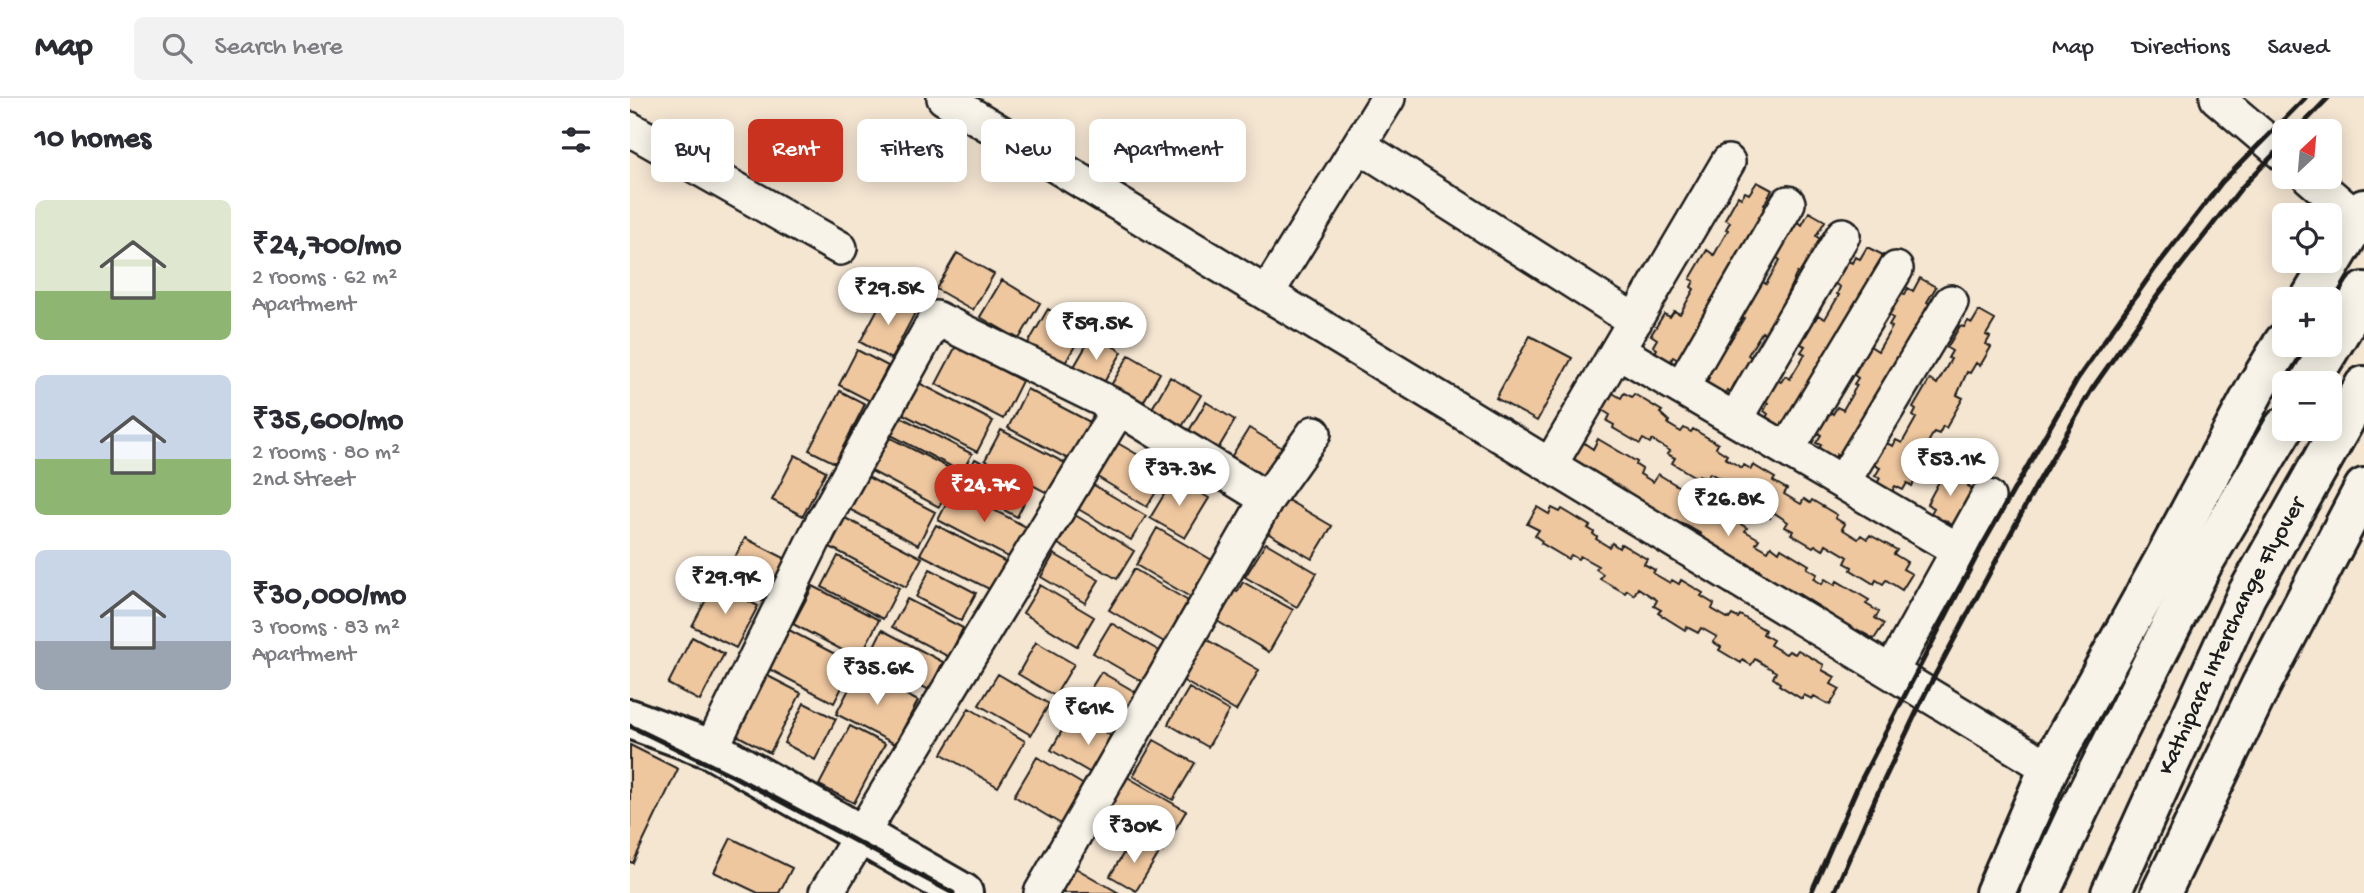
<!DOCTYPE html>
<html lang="en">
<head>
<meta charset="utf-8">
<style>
  :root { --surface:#fff; --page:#f2f2f3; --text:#2b2b33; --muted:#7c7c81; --line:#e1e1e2; --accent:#c8321e }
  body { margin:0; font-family:"Gochi Hand",sans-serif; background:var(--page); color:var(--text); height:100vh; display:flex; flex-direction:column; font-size:26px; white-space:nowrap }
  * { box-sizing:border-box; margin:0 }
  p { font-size:23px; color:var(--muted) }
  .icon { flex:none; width:38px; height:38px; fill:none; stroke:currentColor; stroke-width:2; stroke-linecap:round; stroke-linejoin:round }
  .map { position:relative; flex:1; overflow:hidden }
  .sheet { display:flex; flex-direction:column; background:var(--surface); width:630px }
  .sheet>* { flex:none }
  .guide { position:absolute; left:21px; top:21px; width:665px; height:63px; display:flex; gap:14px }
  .needle { width:46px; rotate:26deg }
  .controls { position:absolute; left:1642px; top:21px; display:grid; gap:14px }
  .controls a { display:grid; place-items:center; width:70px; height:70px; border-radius:10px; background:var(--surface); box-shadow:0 4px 18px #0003; font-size:35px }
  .price { position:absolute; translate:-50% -60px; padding:0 16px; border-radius:24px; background:#fff; color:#222; font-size:23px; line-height:46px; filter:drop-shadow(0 2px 4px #0008) }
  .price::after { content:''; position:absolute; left:50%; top:42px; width:21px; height:16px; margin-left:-10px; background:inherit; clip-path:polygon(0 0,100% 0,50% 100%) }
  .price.selected { background:var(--accent); color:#fff }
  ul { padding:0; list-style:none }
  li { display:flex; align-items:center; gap:21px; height:175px; padding:0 35px }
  li span { display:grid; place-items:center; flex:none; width:196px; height:140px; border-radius:10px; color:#555 }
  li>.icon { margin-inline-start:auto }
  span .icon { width:84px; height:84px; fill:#fffc; stroke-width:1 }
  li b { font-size:30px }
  h2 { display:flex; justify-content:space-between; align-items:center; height:84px; padding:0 35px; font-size:30px }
  .tag { padding:0 24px; border-radius:10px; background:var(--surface); box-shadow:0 4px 18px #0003; font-size:24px; line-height:63px }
  .tag.selected { background:var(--accent); color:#fff }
  header { display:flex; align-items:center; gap:42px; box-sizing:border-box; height:98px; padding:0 35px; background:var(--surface); border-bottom:2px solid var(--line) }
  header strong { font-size:33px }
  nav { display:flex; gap:38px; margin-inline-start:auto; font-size:24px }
  .search { width:490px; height:63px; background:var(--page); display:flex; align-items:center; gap:18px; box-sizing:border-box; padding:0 24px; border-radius:10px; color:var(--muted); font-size:26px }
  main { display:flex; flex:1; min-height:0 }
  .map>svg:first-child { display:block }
  .building { fill:#efc79f; stroke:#1c1c1c; stroke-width:2 }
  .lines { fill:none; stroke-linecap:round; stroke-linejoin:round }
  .street-casing { stroke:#1c1c1c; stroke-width:38 }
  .primary-casing { stroke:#1c1c1c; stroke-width:44 }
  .street { stroke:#f7f3e8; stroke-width:33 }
  .primary { stroke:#f7f3e8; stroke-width:38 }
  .rail { stroke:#1c1c1c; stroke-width:5 }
  .labels { text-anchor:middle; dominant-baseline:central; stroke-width:5; stroke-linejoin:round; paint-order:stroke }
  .street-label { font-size:24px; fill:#1c1c1c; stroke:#f7f3e8 }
</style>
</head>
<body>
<header>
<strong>Map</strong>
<div class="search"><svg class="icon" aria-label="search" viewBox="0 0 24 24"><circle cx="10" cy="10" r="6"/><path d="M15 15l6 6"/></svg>Search here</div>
<nav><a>Map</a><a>Directions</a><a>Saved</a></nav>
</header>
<main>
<section class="sheet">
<h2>10 homes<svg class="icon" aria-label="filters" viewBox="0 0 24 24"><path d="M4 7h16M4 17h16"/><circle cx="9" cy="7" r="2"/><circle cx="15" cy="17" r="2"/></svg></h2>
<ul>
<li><span style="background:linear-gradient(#dfe7d0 65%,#8fb573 0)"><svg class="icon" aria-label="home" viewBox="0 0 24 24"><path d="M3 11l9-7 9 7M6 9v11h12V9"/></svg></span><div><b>₹24,700/mo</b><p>2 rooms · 62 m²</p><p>Apartment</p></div></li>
<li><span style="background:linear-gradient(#c9d6e8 60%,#8fb573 0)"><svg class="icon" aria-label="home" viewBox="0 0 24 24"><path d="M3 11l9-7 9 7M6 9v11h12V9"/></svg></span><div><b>₹35,600/mo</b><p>2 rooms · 80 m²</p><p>2nd Street</p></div></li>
<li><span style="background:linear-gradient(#c9d6e8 65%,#9aa5b1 0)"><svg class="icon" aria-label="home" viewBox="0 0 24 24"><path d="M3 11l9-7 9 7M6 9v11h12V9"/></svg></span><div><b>₹30,000/mo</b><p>3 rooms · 83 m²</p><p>Apartment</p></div></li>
</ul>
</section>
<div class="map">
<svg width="1734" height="795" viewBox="0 0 1734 795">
  <rect width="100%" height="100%" fill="#f5e6d2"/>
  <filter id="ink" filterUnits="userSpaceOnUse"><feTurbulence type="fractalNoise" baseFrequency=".0143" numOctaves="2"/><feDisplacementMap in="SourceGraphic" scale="14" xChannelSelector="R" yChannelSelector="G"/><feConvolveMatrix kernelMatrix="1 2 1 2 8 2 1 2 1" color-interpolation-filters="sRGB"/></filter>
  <g filter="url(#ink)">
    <path class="building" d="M1127,84L1142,92L1134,107L1138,110L1117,146L1115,145L1108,156L1111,158L1050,263L1043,259L1034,275L1019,266L1027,251L1023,248L1027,241L1021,237L1034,216L1040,219L1044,213L1050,216L1064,191L1061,189L1064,183L1060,181L1077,152L1084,157L1098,132L1096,131L1100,124L1095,121L1108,98L1111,100L1115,94L1119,96Z
      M1179,114L1195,123L1186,138L1190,141L1186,148L1190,150L1179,169L1175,166L1169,176L1167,175L1156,198L1161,201L1136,237L1132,234L1118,257L1124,261L1108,287L1105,285L1100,294L1097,292L1089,306L1070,295L1079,280L1071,276L1092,242L1099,245L1114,220L1108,216L1128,181L1136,186L1150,162L1143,157L1164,122L1172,127Z
      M1237,149L1253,157L1244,172L1249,175L1161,328L1154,324L1145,339L1130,330L1138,316L1134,313L1138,305L1132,302L1144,281L1151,284L1155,278L1160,281L1175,256L1171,254L1175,248L1171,246L1188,217L1195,221L1209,197L1207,196L1210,189L1205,186L1218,163L1222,165L1225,159L1230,161Z
      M327,155L364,176L343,212L306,191Z
      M1290,180L1306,189L1297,204L1301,206L1280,243L1279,241L1272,253L1274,254L1213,360L1207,356L1198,371L1182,362L1191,347L1186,345L1191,337L1185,334L1197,312L1203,316L1207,309L1213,312L1227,287L1224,286L1228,280L1224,277L1240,248L1248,253L1262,229L1259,227L1263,220L1258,217L1271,195L1275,197L1278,190L1283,193Z
      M372,182L410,205L389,241L350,219Z
      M255,197L286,213L261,261L230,244Z
      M418,211L454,232L433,269L397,247Z
      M1349,213L1365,222L1356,237L1360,239L1356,246L1361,249L1350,268L1346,265L1340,275L1337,274L1327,297L1333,300L1316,330L1313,328L1309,336L1304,334L1291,357L1293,359L1289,365L1293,367L1282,388L1277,385L1273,392L1265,388L1257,404L1242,395L1250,380L1245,378L1250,370L1244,367L1256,345L1263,348L1266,342L1272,345L1286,320L1283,318L1286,312L1283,310L1300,281L1307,286L1321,261L1318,260L1322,253L1317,250L1330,228L1334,229L1338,223L1342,225Z
      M463,236L492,254L470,291L441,274Z
      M900,238L942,260L907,323L866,300Z
      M326,248L392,283L373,321L306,286Z
      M227,252L258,268L240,303L209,287Z
      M499,257L530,275L508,313L477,294Z
      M540,279L571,297L550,332L520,314Z
      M289,285L363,323L347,354L273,316Z
      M397,291L460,324L440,362L378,330Z
      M210,293L235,306L205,365L179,352Z
      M979,293L991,300L994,295L1002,299L1004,296L1032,313L1030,315L1039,323L1038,326L1051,334L1054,330L1061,334L1063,331L1088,346L1086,350L1097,357L1095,360L1112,370L1114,367L1121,371L1123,367L1145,380L1143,383L1157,391L1154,396L1171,406L1174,401L1180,405L1182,402L1207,417L1205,420L1215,426L1212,431L1228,441L1231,437L1237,441L1240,437L1267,452L1264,456L1277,464L1273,471L1282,476L1272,492L1256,482L1253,486L1246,482L1244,486L1221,472L1222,469L1215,465L1218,459L1196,446L1193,452L1185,447L1183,449L1161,436L1163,433L1155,429L1158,424L1143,414L1140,420L1129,413L1128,416L1101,400L1102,397L1096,392L1099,386L1080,375L1076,381L1069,377L1067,380L1042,365L1045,360L1037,356L1040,353L1022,342L1020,345L1013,341L1010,346L983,330L984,327L977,323L980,317L969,310Z
      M576,304L605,322L585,356L556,338Z
      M267,317L342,356L332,374L257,335Z
      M619,330L654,351L634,385L598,364Z
      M371,332L437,366L421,397L355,362Z
      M247,333L327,374L309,409L230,367Z
      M968,341L1007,364L1006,367L1012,371L1010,376L1023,384L1028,376L1061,396L1058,400L1069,407L1067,410L1084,420L1088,412L1117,430L1115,433L1129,441L1126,446L1138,453L1141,448L1149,454L1151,450L1179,467L1177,470L1187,476L1184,481L1192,486L1195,481L1205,487L1207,483L1239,502L1236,506L1249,514L1245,520L1254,526L1244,541L1228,532L1226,536L1187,515L1190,509L1169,496L1165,502L1127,479L1131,473L1115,464L1112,470L1068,442L1071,436L1052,425L1048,431L1009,406L1012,403L994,392L992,396L949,373L952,367L941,360L951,343L963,351Z
      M484,343L538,374L517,409L464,377Z
      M165,357L196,373L173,418L142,402Z
      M345,361L401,391L387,419L331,389Z
      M1329,367L1345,375L1338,388L1344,391L1324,428L1314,422L1308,433L1295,426L1304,410L1297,406L1314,374L1323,379Z
      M236,378L305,414L288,447L219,411Z
      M544,380L579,400L555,440L520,420Z
      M457,383L516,418L501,442L443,408Z
      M324,391L400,431L384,462L308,422Z
      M649,397L702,428L682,461L629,430Z
      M907,409L919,416L922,410L930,414L932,411L960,428L958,430L964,434L963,436L967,439L966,441L979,449L982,445L989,450L991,446L1017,461L1014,466L1025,472L1023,475L1040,485L1042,482L1049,486L1051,482L1073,495L1071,498L1084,506L1082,511L1099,521L1102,517L1108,520L1110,517L1135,532L1133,536L1143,542L1140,547L1156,556L1159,553L1165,556L1168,552L1194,567L1192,572L1205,579L1201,586L1210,591L1200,607L1184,598L1182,601L1174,597L1172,601L1149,587L1150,585L1143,580L1146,574L1125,561L1121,567L1112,562L1111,565L1089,552L1091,549L1083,544L1087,539L1071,530L1068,535L1057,529L1055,532L1028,515L1031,512L1024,508L1027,502L1008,490L1004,497L997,492L995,495L970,481L973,476L966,471L968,468L950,458L948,461L941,457L938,461L911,445L912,443L905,438L909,432L897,426Z
      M445,417L504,453L487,481L428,446Z
      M215,420L292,460L276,489L200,449Z
      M306,427L380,466L365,494L290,456Z
      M527,430L594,469L572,506L506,467Z
      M115,440L158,462L136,505L93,482Z
      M636,445L687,475L667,509L615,479Z
      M424,456L469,482L455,505L411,479Z
      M208,458L269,490L253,521L192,489Z
      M300,471L346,495L331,523L286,499Z
      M504,471L560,504L536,545L479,512Z
      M613,484L663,512L639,554L587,523L594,512L584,507L596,487L607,494Z
      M85,485L128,508L106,550L62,528Z
      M410,487L464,519L447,548L393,515Z
      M183,488L249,522L229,561L163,526Z
      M277,501L333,530L319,559L262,529Z
      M481,525L533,555L515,585L463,555Z
      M159,532L224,566L204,605L139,571Z
      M252,532L313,564L299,592L238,560Z
      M569,537L629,572L606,613L545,578Z
      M62,539L94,556L70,603L38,586Z
      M406,544L444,566L425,598L388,576Z
      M229,572L288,603L265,646L206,616Z
      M471,574L516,600L495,634L450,608Z
      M132,575L171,595L140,655L101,634Z
      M368,576L419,606L401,637L349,607Z
      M559,590L599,613L578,649L538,626Z
      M174,605L206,621L185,662L154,645Z
      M339,610L395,643L368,689L312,656Z
      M442,615L495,646L473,682L421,652Z
      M220,628L255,646L224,705L189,687Z
      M524,642L565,665L543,702L503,678Z
      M0,647L48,671L3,765L0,764Z
      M407,659L464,693L441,732L384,698Z
      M487,673L556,713L532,754L464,714Z
      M101,740L162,770L149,795H128L84,774Z
      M502,741L528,757L506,793L480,778Z
      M442,768L489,795H426Z"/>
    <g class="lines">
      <defs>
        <path id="street" d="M314,0L1419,670
          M1587,0L1654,57
          M0,31L210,150
          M730,48L1005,223
          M1679,79L1728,121
          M637,195L758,0
          M988,253L1328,452
          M1051,290L1158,105
          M1105,321L1213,137
          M1157,352L1266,171
          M920,367L1098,64
          M1213,384L1321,204
          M1261,574L1358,399
          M81,651L190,429L306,220L489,310L637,401
          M196,795L489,310
          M411,795L637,401L684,335"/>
        <g id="primary">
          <path d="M1680,201L1734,111"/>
          <path d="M1679,285L1734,194"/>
          <path d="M0,621L81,651L333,795"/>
          <path d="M1365,795L1419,670L1534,462L1627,288L1654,244"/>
          <path d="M1410,795L1450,709L1572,467L1654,329"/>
          <path id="s1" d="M1481,795L1616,498L1734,288"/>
          <path d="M1531,795L1631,587L1734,390"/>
        </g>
      </defs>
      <use href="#street" class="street-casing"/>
      <use href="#primary" class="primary-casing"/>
      <use href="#street" class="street"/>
      <use href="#primary" class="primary"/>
      <path class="rail" d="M1666,33L1698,0
        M0,628L103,678L323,795
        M1181,795L1227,690L1353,446L1448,280L1524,172L1592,84L1675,0
        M1204,795L1246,699L1296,594L1406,388L1462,291L1528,197L1612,89L1654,46"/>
    </g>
  </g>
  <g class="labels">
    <g class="street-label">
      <text stroke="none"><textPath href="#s1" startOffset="284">Kathipara Interchange Flyover</textPath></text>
    </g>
  </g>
</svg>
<div class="controls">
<a><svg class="needle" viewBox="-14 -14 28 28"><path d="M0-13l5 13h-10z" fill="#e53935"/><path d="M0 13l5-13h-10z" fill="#7c7c81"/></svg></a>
<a><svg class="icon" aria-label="locate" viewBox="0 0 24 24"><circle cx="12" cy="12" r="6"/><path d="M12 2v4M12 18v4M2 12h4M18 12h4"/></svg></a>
<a>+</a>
<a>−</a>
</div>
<b class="price" style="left:258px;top:229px">₹29.5K</b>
<b class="price" style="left:466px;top:264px">₹59.5K</b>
<b class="price" style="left:1320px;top:400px">₹53.1K</b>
<b class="price" style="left:549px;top:410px">₹37.3K</b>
<b class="price selected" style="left:354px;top:426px">₹24.7K</b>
<b class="price" style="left:1098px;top:440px">₹26.8K</b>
<b class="price" style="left:95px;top:518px">₹29.9K</b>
<b class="price" style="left:247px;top:609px">₹35.6K</b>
<b class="price" style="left:458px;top:649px">₹61K</b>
<b class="price" style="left:504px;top:767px">₹30K</b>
<div class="guide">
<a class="tag">Buy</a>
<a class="tag selected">Rent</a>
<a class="tag">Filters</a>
<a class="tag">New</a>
<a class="tag">Apartment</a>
</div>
</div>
</main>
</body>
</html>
